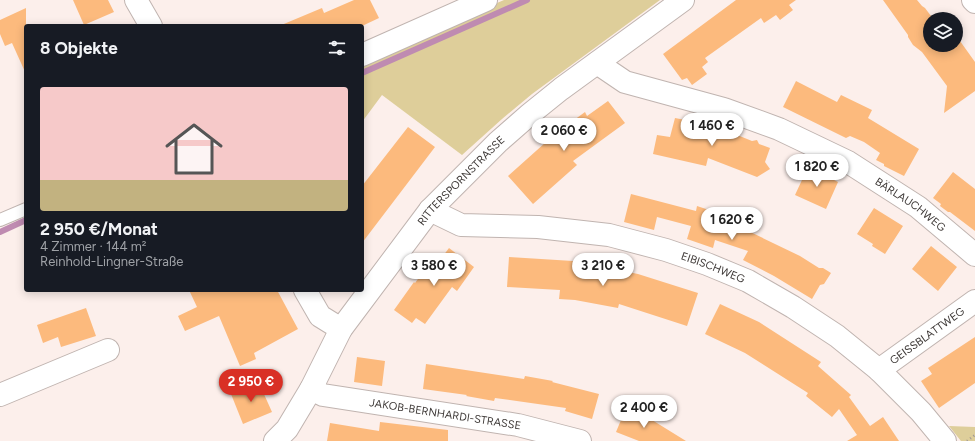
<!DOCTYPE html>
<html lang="de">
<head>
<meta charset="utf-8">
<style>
  :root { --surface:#171b24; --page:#242831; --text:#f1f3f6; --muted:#9ea1a6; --line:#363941; --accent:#d93025 }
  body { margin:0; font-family:Figtree,sans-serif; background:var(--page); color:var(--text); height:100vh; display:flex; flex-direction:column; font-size:15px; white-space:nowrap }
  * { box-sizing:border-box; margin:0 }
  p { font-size:13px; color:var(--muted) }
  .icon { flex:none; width:22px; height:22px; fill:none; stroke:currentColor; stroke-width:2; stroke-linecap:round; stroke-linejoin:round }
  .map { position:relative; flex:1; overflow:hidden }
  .drawer { position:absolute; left:24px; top:24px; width:340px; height:268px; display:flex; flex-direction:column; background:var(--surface); border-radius:4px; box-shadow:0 2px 10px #0003 }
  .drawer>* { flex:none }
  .fabs { position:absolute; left:923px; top:12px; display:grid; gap:8px }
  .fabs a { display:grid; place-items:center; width:40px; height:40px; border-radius:50%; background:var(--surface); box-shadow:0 2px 10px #0003; font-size:20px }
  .price { position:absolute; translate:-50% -34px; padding:0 9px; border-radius:14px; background:#fff; color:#222; font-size:13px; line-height:26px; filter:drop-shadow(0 1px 2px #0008) }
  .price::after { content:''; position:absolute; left:50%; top:24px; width:12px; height:9px; margin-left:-6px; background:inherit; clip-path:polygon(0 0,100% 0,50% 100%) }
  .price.current { background:var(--accent); color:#fff }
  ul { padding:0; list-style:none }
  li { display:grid; align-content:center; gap:8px; height:212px; padding:0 16px }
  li+li { border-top:1px solid var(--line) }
  li span { display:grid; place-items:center; height:124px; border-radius:4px; color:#555 }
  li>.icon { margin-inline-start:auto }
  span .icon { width:72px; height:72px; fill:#fffc; stroke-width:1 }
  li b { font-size:17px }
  h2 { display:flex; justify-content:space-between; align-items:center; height:48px; padding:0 16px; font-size:17px }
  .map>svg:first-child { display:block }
  .green { fill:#dece9a }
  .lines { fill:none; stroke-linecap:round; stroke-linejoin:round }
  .stream { stroke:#bf8bb1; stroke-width:6 }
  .building { fill:#fcba7d }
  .service-casing { stroke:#c0b4b0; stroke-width:14 }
  .minor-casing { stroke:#c0b4b0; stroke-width:24 }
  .path { stroke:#a19794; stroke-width:2.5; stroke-dasharray:1 3; stroke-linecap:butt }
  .service { stroke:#fff; stroke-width:12 }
  .minor { stroke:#fff; stroke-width:22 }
  .labels { text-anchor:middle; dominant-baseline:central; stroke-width:3; stroke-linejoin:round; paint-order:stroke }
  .street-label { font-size:11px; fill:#3d3836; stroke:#fff }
</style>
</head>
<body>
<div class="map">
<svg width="975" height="441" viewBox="0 0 975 441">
  <rect width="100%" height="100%" fill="#fcefeb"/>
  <path class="green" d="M504,0H660L532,94L502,119L462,155L382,95L362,122V61Z
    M949,426L975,427V441H961Z"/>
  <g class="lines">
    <path class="stream" d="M362,73L527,0
      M0,232L26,220"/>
  </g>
  <path class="building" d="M73,0H108L114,12L84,25Z
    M354,0H370L379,18L362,26H279L322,8L324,13Z
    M736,0H796L789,5L793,10L780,20L776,15L764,23L761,18L705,58L708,62L702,67L707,74L692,85L687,78L682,80L663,54Z
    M883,0H917L922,6L925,8L931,16V19H930V45H950L952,47L956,45L960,41L975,62V91L944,113L947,86L922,52L913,45L908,37V35Z
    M26,8V74L12,43L5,46L0,34V20Z
    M796,81L837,102L841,95L872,110L868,118L919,149L904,176L884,166V164L876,160L880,153L864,142L850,136L846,138L783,107Z
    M608,101L625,123L573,161L577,165L533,204L508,176L555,134L585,112L587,116Z
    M675,118L715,126L752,141L757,140L759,144L770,148L765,162L770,169L757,177L708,158L706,166L653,154L657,135L670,137Z
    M408,127L435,147L362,243V186Z
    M808,167L838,182L826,209L795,195Z
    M953,172L975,189V231L950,212H948L940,206L941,204L933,198Z
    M631,194L696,211L697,206L724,215L723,218L740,225V227L800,256L819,268H823L831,273L824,284L820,285L812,299L774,276L743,260L748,251L715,240L713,248L687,239L691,226L657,217L654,230L624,222Z
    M874,208L903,226L885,254L872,246L873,244L857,234Z
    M931,246L957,267L938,291L912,269Z
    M449,248L474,267L457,291L452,287L425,324L416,318L412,323L394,310L414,282L415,283L426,268L431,272Z
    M509,257L573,261L638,274L698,293L687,326L619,304L618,308L575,300L559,299L560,290L507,287Z
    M189,290H277L298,329L254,353L256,359L240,366L219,316L185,331L178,316L197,307Z
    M720,304L759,322L821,362L818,366L851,395L849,397L870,426L883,417L899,441H847L857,435L839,409L832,417L806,396L808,393L745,353L705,334Z
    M86,308L96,336L61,347L58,337L43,343L37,325Z
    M975,337V383L939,408L921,381L932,374L928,368Z
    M357,357L385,361L382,386L354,382Z
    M426,364L524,379L525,376L553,381L552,382L599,394L592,419L565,411L566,408L495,398L494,401L466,396L467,395L423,389Z
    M259,383L272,412L243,424L231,394Z
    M626,408L652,419V420L686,441H639L616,432Z
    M380,422L448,430V441H327L330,423L379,431Z"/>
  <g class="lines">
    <defs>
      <path id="service" d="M0,220L26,209"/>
      <g id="minor">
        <path d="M136,0L151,26"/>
        <path d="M973,0L975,2"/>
        <path d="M362,55L486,0"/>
        <path id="s1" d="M597,63L625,82L724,109L779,129L848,162L918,207L975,255"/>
        <path id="s2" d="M430,210L461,225L538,227L609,235L666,250L707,264L748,281L793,307L837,336L879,370L921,412L945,441"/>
        <path d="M305,290L320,316L341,329"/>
        <path id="s3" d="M879,370L975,301"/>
        <path id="s4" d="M311,389L323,395L518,425L580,441"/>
        <path d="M0,395L108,350"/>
        <path id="s5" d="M275,441L287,429L311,389L341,329L430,210L498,142L530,114L561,89L683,0"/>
      </g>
    </defs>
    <use href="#service" class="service-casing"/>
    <use href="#minor" class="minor-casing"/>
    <path class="path" d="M967,441L975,435"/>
    <use href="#service" class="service"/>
    <use href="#minor" class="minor"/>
  </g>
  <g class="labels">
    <g class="street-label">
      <text stroke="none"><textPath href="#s5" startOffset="322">RITTERSPORNSTRASSE</textPath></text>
      <text stroke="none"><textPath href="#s1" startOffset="347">BÄRLAUCHWEG</textPath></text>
      <text stroke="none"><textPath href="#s2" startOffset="292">EIBISCHWEG</textPath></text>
      <text stroke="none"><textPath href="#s3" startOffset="59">GEISSBLATTWEG</textPath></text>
      <text stroke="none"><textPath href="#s4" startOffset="137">JAKOB-BERNHARDI-STRASSE</textPath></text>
    </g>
  </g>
</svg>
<div class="fabs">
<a><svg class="icon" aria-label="layers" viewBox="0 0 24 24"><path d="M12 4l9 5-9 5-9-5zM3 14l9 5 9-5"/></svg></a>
</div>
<b class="price" style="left:712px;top:147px">1 460 €</b>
<b class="price" style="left:564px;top:152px">2 060 €</b>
<b class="price" style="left:817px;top:188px">1 820 €</b>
<b class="price" style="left:732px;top:241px">1 620 €</b>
<b class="price" style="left:434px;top:287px">3 580 €</b>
<b class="price" style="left:603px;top:287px">3 210 €</b>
<b class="price current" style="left:251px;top:403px">2 950 €</b>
<b class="price" style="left:644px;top:429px">2 400 €</b>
<section class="drawer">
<h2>8 Objekte<svg class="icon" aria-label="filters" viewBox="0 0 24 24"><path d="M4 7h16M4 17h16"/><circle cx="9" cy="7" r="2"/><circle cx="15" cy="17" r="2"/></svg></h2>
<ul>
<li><span style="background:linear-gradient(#f6c9c9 75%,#c2b280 0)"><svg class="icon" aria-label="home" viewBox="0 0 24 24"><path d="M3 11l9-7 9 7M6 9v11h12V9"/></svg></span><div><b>2 950 €/Monat</b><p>4 Zimmer · 144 m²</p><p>Reinhold-Lingner-Straße</p></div></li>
</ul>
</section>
</div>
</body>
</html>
